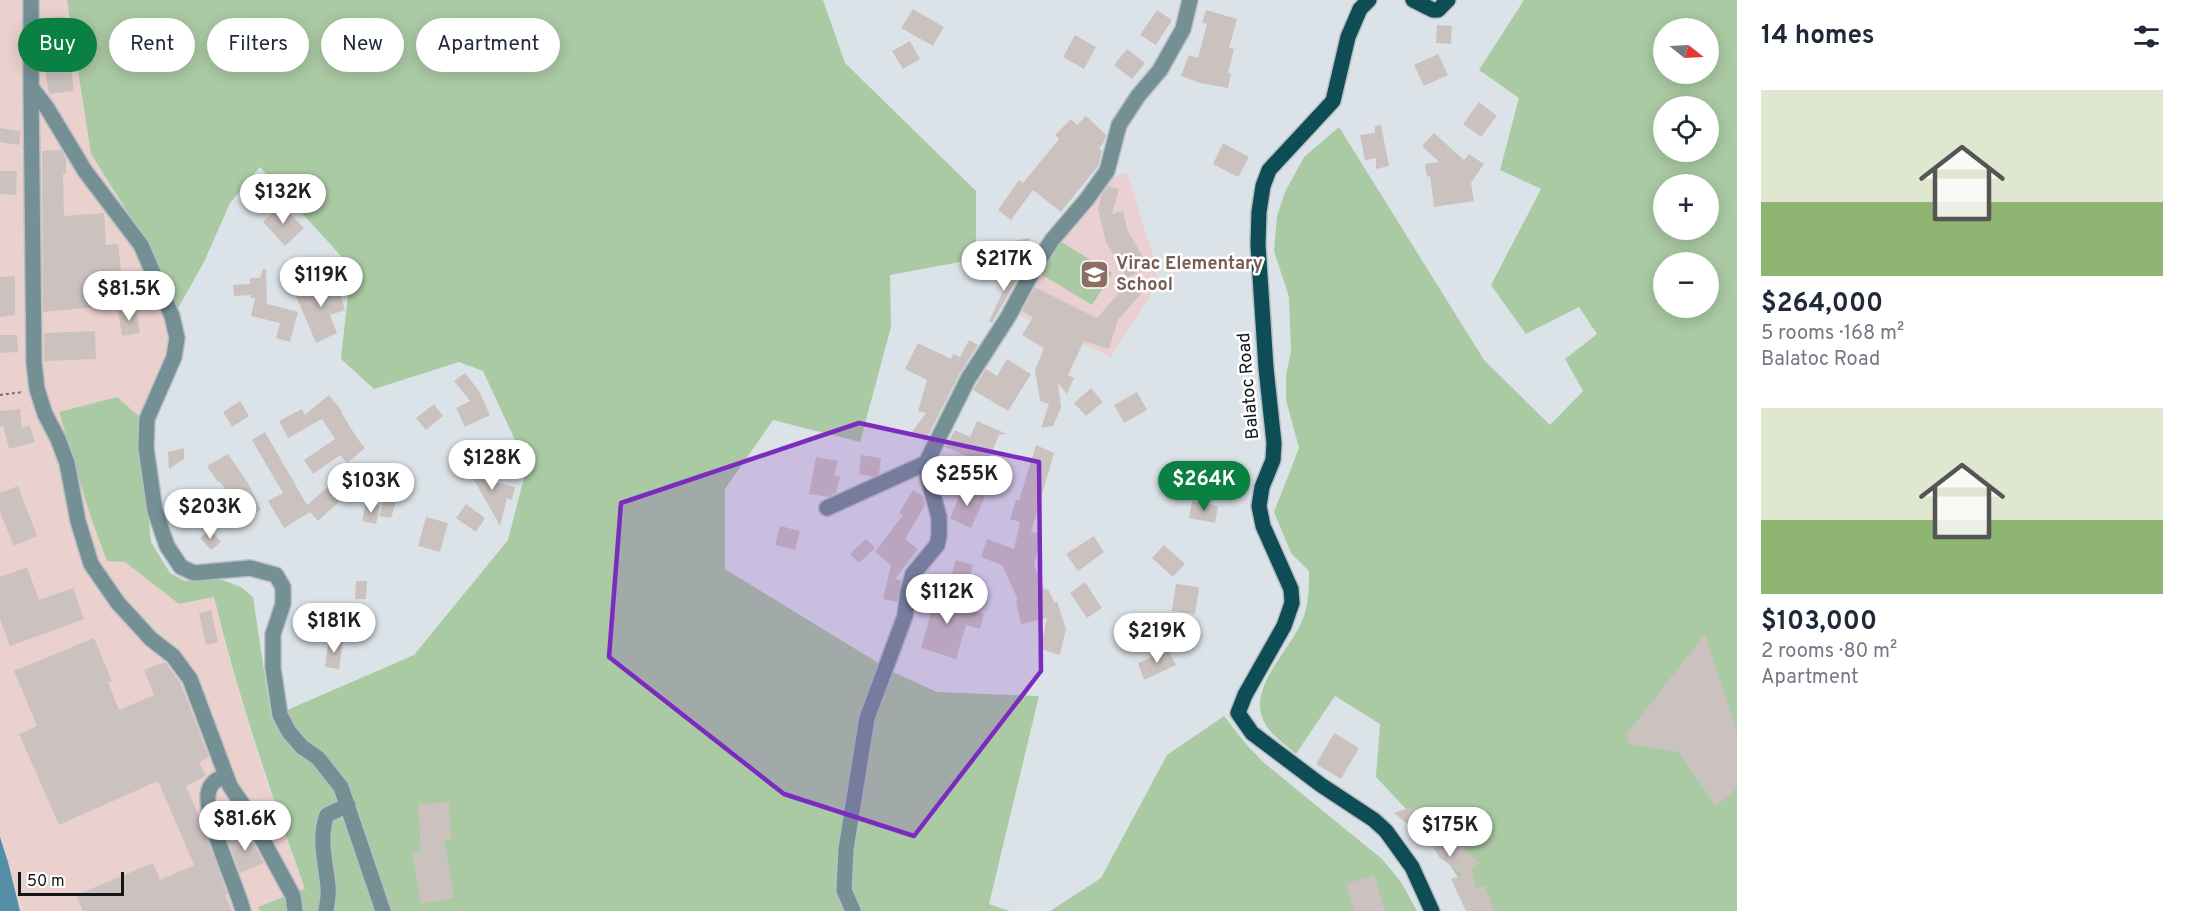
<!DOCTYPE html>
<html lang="en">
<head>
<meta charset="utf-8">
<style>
  :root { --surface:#fff; --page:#f2f2f3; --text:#1f2937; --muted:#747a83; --accent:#0b8043 }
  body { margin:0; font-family:Overpass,sans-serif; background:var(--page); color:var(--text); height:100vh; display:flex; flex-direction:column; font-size:22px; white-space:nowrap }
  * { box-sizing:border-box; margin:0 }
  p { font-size:20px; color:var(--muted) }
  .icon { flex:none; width:33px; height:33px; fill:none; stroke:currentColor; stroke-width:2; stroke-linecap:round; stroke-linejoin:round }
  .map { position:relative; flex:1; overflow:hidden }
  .drawer { display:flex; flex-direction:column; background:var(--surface); width:450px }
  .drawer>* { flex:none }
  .guide { position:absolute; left:18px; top:18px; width:570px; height:54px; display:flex; gap:12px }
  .needle { width:39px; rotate:108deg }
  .controls { position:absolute; left:1653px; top:18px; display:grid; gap:12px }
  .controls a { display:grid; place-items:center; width:66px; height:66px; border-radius:50%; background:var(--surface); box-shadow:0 3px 15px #0003; font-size:30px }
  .scale { position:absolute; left:18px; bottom:15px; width:106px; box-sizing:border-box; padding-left:6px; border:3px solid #131618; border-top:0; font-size:16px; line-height:21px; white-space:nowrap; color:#131618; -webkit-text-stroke:4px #fff; paint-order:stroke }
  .price { position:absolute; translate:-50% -51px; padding:0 14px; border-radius:21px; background:#fff; color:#222; font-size:20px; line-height:39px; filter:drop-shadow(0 2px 3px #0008) }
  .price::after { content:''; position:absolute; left:50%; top:36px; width:18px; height:14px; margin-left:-9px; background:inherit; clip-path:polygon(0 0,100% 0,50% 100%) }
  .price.on { background:var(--accent); color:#fff }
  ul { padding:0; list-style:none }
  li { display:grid; align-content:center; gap:12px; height:318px; padding:0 24px }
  li span { display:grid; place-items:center; height:186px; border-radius:0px; color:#555 }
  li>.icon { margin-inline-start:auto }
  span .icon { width:108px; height:108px; fill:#fffc; stroke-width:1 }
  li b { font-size:26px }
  h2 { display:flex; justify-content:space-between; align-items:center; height:72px; padding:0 24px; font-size:26px }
  .pill { padding:0 21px; border-radius:27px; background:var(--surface); box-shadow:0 3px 15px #0003; font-size:21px; line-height:54px }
  .pill.on { background:var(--accent); color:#fff }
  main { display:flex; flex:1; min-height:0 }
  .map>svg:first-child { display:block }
  .industrial { fill:#ebd1ce }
  .education { fill:#ebd0d3 }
  .green { fill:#aacaa4; fill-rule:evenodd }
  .water { fill:#5390a7 }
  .building { fill:#cbc2c0 }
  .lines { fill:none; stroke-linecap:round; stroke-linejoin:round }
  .minor-casing { stroke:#b8bec3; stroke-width:18 }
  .major-casing { stroke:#b8bec3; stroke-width:18 }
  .path { stroke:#6e7376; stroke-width:2; stroke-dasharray:3 3; stroke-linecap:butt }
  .minor { stroke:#749095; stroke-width:15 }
  .major { stroke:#0e4d56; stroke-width:15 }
  .marked { fill:#7b2cbf; fill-opacity:0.2; stroke:#7b2cbf; stroke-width:4.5; stroke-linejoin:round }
  .labels { text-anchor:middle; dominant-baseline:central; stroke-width:5; stroke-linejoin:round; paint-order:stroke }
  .education-label { font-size:18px; font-weight:bold; fill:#785e54; stroke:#fff; text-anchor:start }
  .street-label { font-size:18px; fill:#131618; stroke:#fff }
</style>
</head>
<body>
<main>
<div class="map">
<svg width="1737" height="911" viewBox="0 0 1737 911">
  <rect width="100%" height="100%" fill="#dce3e8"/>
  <path class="industrial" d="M0,0H67L91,154L151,249L167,323L168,350L152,392L139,416L117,397L59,412L125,562L179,604L214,597L230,662L262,768L305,890L259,907L260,911H20L8,862L0,837Z"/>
  <path class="education" d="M1127,172L1155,262L1156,286L1111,357L1015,313L1028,286L1105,181Z"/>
  <path class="green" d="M67,0H823L845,63L976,191V259L890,275L891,327L860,442L773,420L725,489V569L893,672L937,692L1039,696L989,904L1009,911H260L258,907L305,889C271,793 238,697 214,597L179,604L125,562L107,561L90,515L59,412L117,397L139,416L151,542L170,573L185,581L220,579L241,587L253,597L271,717L414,655L508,540L527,466L483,371L459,362L374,389L341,359L351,267L260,167L230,203L204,262L176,312L151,249L91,154Z
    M1524,0H1737V911H1473L1468,891L1422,826L1376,777L1380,724L1335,696L1296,754C1284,743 1267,733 1262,717C1251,686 1288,651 1300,625C1309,608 1309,589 1309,571L1291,553L1274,512L1299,448L1286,400V375L1291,351L1289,297L1274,251L1277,216L1285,192L1304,157L1339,127L1484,360L1550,425L1583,391L1565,359L1597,334L1579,307L1526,334L1491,285L1541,189L1500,170L1519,98L1479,70ZM1664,28H1708V74H1664ZM1664,106H1708V152H1664ZM1664,184H1708V230H1664ZM1664,262H1708V308H1664Z
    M1058,240L1112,273L1092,305L1039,273Z
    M1224,716L1246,744L1263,762L1382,859L1401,882L1417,911H1050L1101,878L1167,755Z"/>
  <path class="water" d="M0,837L8,862L20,911H0Z"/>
  <path class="building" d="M913,9L944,27L933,46L901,28Z
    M1157,10L1172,20L1156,45L1140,35Z
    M1206,10L1237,19L1229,48L1234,49L1228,73H1231L1228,88L1200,83L1181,76L1189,55L1198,58L1207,24L1202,23Z
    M64,16L74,91L49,94L41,44V19Z
    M1437,25L1452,26L1451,44L1436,43Z
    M1075,35L1096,47L1084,69L1063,57Z
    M910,41L920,59L903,69L892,51Z
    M1127,49L1145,63L1132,79L1114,65Z
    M1438,54L1448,75L1424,86L1414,65Z
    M1479,102L1497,116L1481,137L1463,124Z
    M1086,116L1106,135L1104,142L1099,149L1102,151L1098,166L1061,212L1033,190L1011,220L998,210L1019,180L1023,183L1059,139L1055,135L1071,119L1077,125Z
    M1381,125L1389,166L1376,169V158L1365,160L1360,135L1375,133V126Z
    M0,128L21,131L19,145L0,142Z
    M1434,133L1464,160L1469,154L1484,164L1471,183L1474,201L1434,207L1430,176L1427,177L1425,164L1439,162L1422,146Z
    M1223,143L1249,157L1238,177L1213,164Z
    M61,150L66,158V174H63L64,216L104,213L106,245L118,244L121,270L104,272L108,306L43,312L42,151Z
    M0,171H17L16,195L0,194Z
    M1108,186L1119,189L1112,214L1123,211L1128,231L1148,266L1127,278L1106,242L1098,209L1102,194Z
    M281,204L304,228L285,246L263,222Z
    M1029,238L1032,254L1026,264L1013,267L1008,242Z
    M263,269H266L267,304L298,312L290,342L276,338L280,323L251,316L255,298H251V295L234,296L233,285L250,284V278H260Z
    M1000,269L1018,278L992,323L989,321L1006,285Z
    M323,275H337V284L345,310L330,315L337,333L316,343L293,289L322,292Z
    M15,276V315L0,317V277Z
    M1133,277L1146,288L1118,320L1109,349L1084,341L1068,375L1074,378L1067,394L1058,383L1061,408L1053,426L1041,428L1049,404L1040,401L1035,370L1044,348L1022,335L1033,317L1022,311L1035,287L1097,318Z
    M136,308L140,333L122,336L118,311Z
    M95,331L96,359L44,361V333Z
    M0,335H17L18,352L0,353Z
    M969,340L978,345L959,375L925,442L912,432L926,413L918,411L927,380L905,369L918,343L951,359L953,354L960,357Z
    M1007,359L1031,374L1008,411L973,390L986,369L997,376Z
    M465,373L479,391L490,415L465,427L456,408L470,401L454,381Z
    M1091,388L1103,402L1086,416L1074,403Z
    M1137,392L1147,410L1124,423L1114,405Z
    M329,395L342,411L341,412L357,438L365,448L347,463L340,455L313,474L304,460L335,439L322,419L288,438L279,421L302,409L305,415Z
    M240,401L249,416L232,427L223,412Z
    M434,404L443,416L426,430L416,418Z
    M20,409L22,428L30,425L35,442L9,449L3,426H0V411Z
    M977,421L1007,434L999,435L987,464L945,447L955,430L970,437Z
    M265,432L307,505L331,484L343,498L318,521L310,512L284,528L268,501L283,493L252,440Z
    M1036,445L1054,453L1031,532L1041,534L1034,565L1045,590L1048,589L1055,603L1057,601L1066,629L1060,655L1040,649L1047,618L1021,624L1016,601L1018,600L1002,565L981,557L987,539L1014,549L1020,522L1010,519L1016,500H1019Z
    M184,448V459L169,469L168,452Z
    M228,454L248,483L261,510L247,518L236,495L233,498L219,481L218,482L207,466Z
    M861,455L881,458L879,474L873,477L859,474Z
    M816,457L838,461L834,475L840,477L836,493L828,497L809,494Z
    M480,462L491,481L515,487L512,500L507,498L500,526L468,469Z
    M991,468L1005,473L999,488L986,483Z
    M18,486L37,536L14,546L0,512V493Z
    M963,487L985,497L971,528L950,518Z
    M913,490L923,496L925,505L905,539L918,549L895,579L901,580L897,602L883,599L891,565L875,552L903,515L899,513Z
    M386,493L398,496L391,518L379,516Z
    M1192,501L1218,506L1215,523L1189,518Z
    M366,503L380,506L376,524L362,521Z
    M466,504L485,518L476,532L456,518Z
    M426,517L448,523L440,552L418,546Z
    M780,526L800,531L795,550L775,545Z
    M210,529L221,542L211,550L200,538Z
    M1094,536L1104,552L1078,571L1066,554Z
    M866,539L875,548L859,563L850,554Z
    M1164,545L1185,564L1173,577L1152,558Z
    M956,560L973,565L968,585L950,579Z
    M27,567L39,600L73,588L84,619L10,646L0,619V577Z
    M356,581H367L366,599H355Z
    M1085,582L1102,608L1087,618L1070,593Z
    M1176,584L1199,587L1195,614L1172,611Z
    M929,588L949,594L946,605L984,614L980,629L966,625L956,659L921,648L932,610L924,608Z
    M211,610L218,642L206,645L199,613Z
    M1705,634L1737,732V788L1716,806L1679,752L1629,744L1627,734Z
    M94,638L112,681L108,682L119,710L154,695L144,670L165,662L181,684L209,757L199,762L206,776L186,786L204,828L227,894L225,895L232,911H83L76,895L153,863L160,880L194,865L158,781L59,825L19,734L37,726L14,671Z
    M329,638L343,640L339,669L325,667Z
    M1168,649L1176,665L1144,680L1138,663Z
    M1334,733L1359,748L1341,779L1316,764Z
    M449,802L451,840H444L454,898L421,904L412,854L421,852L418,804Z
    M1409,808H1426L1436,823L1443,824L1450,835L1453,833L1468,853L1480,863L1471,869L1476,888L1485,886L1494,911H1466L1451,879L1463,875L1439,857L1425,832L1421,835L1394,813Z
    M246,830L264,863L240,873L227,838Z
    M1374,875L1385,911H1354L1346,884Z"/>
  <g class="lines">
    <defs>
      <path id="minor" d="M31,0V87L47,108L85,171L141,245L172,316L177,338L174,357L147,419L146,448L155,511L167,546L181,567L194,573L250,568L276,575L283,587V604L273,634V668L280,715L289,732L302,747L318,758L341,787L383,911
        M31,87L34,363L37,389L45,414L58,439L67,463L78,521L91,564L118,603L151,639L173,656L190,679L230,786L247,811L293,896L295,911
        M827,508L926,463
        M226,776C218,779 212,781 209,790C201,811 237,886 243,911
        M326,911C327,903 329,895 328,887C326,863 318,838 327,815L348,805
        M853,911L844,890L846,849L867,718L905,616L908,592L913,574L937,545L939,536V517L926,470V463L968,379L1008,317L1035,267L1052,240L1087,199L1107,171L1119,125L1138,96L1160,70L1183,29L1190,0"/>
      <path id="major" d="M1369,0L1360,9L1348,37L1333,101L1269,170L1263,186L1259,212L1258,245L1266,368L1274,443L1273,460L1262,487L1259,506L1263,526L1291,589L1292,603L1284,626L1245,695L1238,713L1252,733L1321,785L1374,820L1386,831L1412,867L1432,911
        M1413,0L1433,10H1438L1448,0"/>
    </defs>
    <use href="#minor" class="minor-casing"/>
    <use href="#major" class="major-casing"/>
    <path class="path" d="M0,395L23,392"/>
    <use href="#minor" class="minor"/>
    <use href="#major" class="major"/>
  </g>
  <path class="marked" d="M859,423L1039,462L1041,671L914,836L784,794L609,657L621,503Z"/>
  <defs>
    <symbol id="school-square" viewBox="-11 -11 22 22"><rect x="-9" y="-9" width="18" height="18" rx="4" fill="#8d6e63" stroke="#fff"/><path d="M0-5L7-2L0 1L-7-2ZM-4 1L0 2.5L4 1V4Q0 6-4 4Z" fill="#fff"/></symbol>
  </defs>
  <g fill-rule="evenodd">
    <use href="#school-square" x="1078" y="258" width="33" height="33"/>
  </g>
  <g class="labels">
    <g class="education-label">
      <text x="1116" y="264">Virac Elementary<tspan x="1116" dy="21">School</tspan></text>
    </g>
    <g class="street-label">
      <text transform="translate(1249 386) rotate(-95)">Balatoc Road</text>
    </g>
  </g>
</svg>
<div class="controls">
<a><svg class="needle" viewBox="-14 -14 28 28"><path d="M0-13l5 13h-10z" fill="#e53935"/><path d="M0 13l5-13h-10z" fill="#747a83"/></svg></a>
<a><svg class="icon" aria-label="locate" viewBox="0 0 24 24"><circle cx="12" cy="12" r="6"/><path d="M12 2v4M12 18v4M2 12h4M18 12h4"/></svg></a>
<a>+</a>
<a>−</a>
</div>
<div class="scale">50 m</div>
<b class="price" style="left:283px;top:225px">$132K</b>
<b class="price" style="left:1004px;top:292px">$217K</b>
<b class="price" style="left:321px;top:308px">$119K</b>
<b class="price" style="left:129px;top:322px">$81.5K</b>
<b class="price" style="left:492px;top:491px">$128K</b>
<b class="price" style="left:967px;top:507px">$255K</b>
<b class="price on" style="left:1204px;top:512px">$264K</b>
<b class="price" style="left:371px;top:514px">$103K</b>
<b class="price" style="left:210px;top:540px">$203K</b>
<b class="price" style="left:947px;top:625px">$112K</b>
<b class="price" style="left:334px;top:654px">$181K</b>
<b class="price" style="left:1157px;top:664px">$219K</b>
<b class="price" style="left:245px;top:852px">$81.6K</b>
<b class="price" style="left:1450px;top:858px">$175K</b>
<div class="guide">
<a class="pill on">Buy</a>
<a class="pill">Rent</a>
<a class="pill">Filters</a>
<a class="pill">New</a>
<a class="pill">Apartment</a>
</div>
</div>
<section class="drawer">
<h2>14 homes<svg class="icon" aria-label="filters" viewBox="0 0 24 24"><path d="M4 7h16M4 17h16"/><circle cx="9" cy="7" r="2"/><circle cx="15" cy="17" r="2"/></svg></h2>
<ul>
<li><span style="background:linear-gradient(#dfe7d0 60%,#8fb573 0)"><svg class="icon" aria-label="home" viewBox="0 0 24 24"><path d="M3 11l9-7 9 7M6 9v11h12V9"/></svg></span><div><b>$264,000</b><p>5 rooms · 168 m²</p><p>Balatoc Road</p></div></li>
<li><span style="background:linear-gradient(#dfe7d0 60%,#8fb573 0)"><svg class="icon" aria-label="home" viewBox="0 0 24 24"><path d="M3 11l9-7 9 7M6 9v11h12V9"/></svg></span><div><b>$103,000</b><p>2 rooms · 80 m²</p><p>Apartment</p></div></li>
</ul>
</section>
</main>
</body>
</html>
